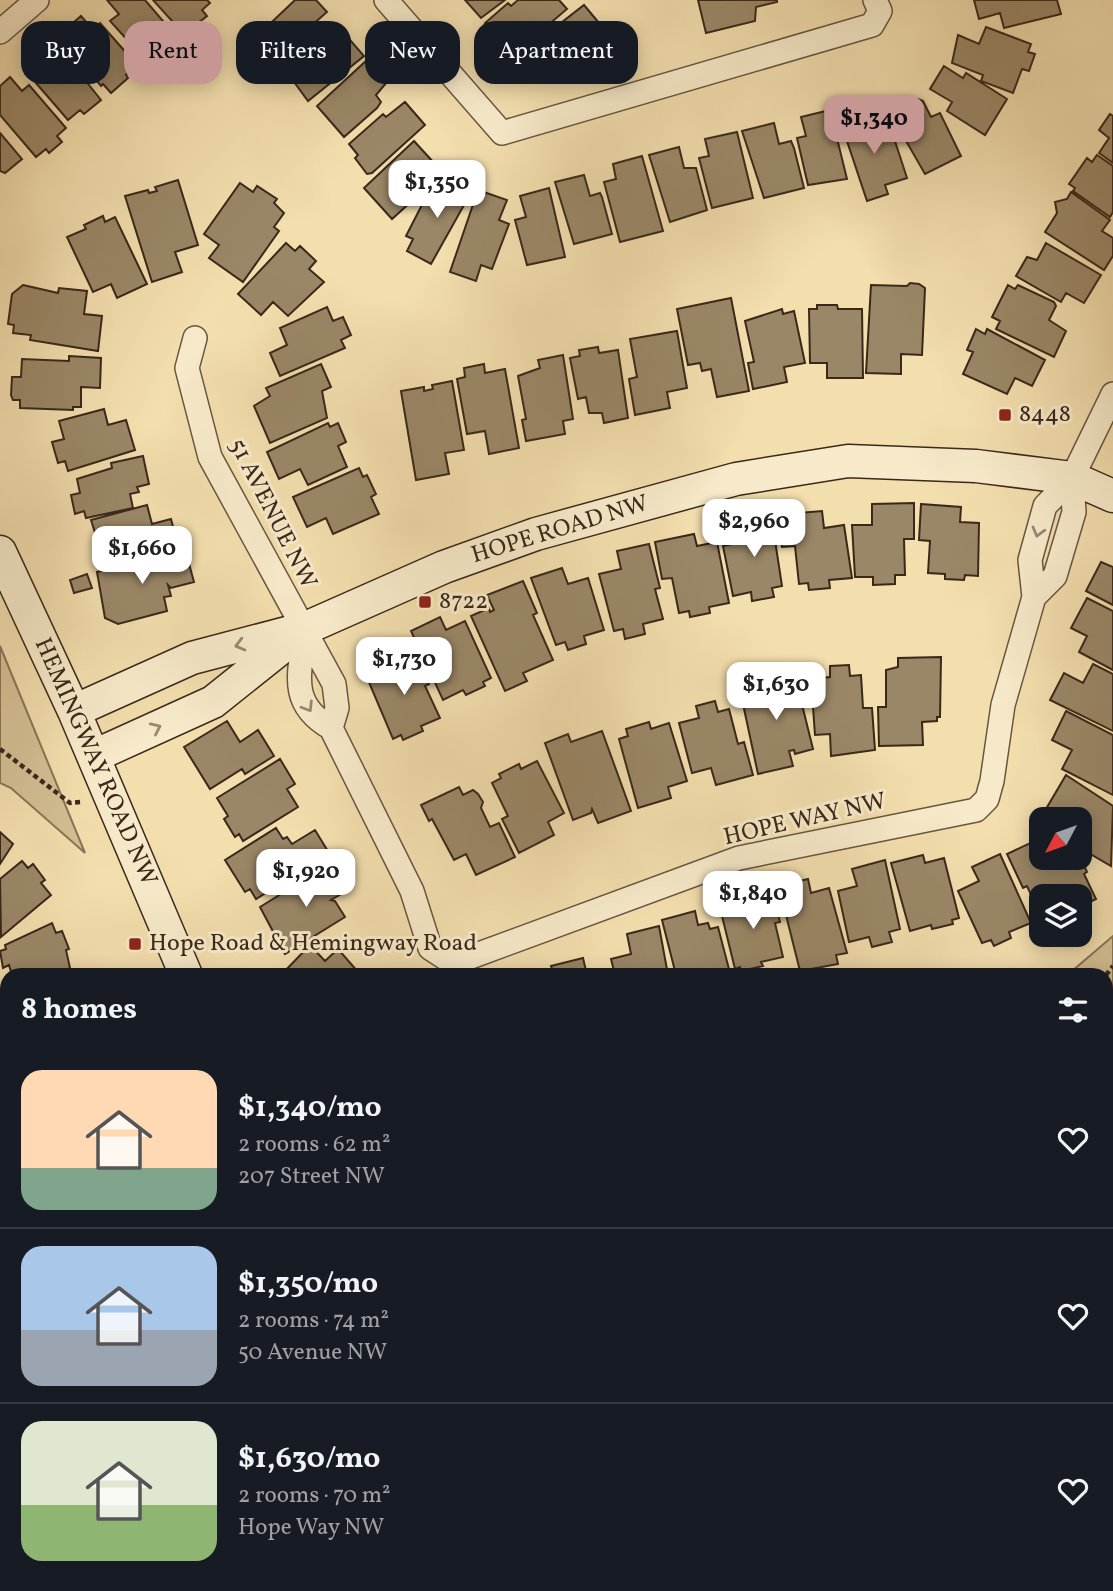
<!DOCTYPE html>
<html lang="en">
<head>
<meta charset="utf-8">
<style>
  :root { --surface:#171b24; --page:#242831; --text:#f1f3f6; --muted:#9ea1a6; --line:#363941; --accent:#c59692 }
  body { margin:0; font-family:Vollkorn,serif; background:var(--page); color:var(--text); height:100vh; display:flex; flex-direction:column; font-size:26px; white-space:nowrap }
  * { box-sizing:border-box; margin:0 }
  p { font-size:23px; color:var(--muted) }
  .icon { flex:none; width:38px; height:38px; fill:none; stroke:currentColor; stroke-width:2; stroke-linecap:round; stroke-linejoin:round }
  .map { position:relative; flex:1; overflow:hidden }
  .side { position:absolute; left:0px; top:968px; width:1113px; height:625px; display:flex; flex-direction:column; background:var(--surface); border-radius:21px 21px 0 0; box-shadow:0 4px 18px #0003 }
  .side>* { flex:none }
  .banner { position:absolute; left:21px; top:21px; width:700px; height:63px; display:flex; gap:14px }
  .needle { width:46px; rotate:229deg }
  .tools { position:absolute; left:1029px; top:807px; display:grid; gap:14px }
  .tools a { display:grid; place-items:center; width:63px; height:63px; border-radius:14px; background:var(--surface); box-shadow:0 4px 18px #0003; font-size:35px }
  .price { position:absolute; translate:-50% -60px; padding:0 16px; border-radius:14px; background:#fff; color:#222; font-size:23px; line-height:46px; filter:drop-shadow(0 2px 4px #0008) }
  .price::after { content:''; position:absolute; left:50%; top:42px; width:21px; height:16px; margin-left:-10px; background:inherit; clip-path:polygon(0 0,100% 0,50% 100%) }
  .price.current { background:var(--accent); color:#111 }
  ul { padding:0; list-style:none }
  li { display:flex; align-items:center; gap:21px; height:175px; padding:0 21px }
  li+li { border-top:2px solid var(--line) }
  li span { display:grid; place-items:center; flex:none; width:196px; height:140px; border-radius:21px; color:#555 }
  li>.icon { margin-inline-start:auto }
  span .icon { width:84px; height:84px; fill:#fffc; stroke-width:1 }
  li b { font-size:30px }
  h2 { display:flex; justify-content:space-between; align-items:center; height:84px; padding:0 21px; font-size:30px }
  .chip { padding:0 24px; border-radius:21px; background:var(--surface); box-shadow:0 4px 18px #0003; font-size:24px; line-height:63px }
  .chip.current { background:var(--accent); color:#111 }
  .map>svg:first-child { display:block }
  .green { fill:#d4bf95; stroke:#877458; stroke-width:2 }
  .building { fill:#9a8767; stroke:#3a281a; stroke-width:2 }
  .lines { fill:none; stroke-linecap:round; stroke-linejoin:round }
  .street-casing { stroke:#68563f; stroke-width:26 }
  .secondary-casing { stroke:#3a281a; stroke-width:35 }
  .path { stroke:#3a281a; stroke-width:4.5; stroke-dasharray:5 3.5; stroke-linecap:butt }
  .street { stroke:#f7eaca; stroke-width:23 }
  .secondary { stroke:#f7eaca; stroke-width:32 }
  .oneway { stroke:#988972 }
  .poi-dot { fill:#8f2418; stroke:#f7eaca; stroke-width:2.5 }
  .labels { text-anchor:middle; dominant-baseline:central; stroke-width:6; stroke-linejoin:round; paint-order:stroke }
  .poi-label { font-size:24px; fill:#3a281a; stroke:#f7eaca; text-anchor:start }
  .street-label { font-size:24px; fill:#3a281a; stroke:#f7eaca }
</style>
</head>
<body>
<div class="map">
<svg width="1113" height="1591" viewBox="0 0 1113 1591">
  <rect width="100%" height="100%" fill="#f3deae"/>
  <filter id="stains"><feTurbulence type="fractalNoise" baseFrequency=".00286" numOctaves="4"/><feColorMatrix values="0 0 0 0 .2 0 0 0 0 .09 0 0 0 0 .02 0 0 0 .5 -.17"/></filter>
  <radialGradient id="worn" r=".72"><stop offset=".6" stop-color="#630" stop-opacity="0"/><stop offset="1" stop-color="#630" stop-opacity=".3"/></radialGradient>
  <path class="green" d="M0,646L85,853L11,788L0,783Z
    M1113,936V1058L1106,1066V975H1059L1072,971Z
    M7,1320V1433H0V1321Z
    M331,1586H539L560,1591H330Z
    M744,1586H902V1591H740Z"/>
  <path class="building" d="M107,0H145L169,28L165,31L171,37L157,49L152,43L140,54L110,21L119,14Z
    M153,0H207L210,3L202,10L207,16L193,27L190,24L181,31Z
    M295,0H316L327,12L311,26L318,34L314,41L281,69L255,38Z
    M465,0H505L481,18Z
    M518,0H559L567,9L534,37L532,35L528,38L522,31L505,46L485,23L508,3L511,6Z
    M698,0H777V2L756,7L755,21L706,33Z
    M974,0H1057L1061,14L1004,28L1000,13L979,19Z
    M584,5L614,41L576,73L569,72L561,62L541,79L520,55Z
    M81,16L93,30L100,23L137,65L126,75L128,78L111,93L103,84L101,86L59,35Z
    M986,27L1031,44L1028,52L1035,54L1029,71L1022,69L1013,93L981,81L983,75L952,63L958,35L979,44Z
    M344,33L364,56L308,101L286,71L322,40L328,47Z
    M53,40L101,100L84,114L80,110L68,120L36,83L43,77L28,61Z
    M367,60L387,82L376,95L381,102L377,108L344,137L317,106Z
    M944,66L963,78L966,73L1007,99L985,135L947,111L952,102L930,89Z
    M10,77L22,91L29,85L66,128L57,136L62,142L49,153L46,149L36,157L0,115V86Z
    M918,99L923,101L931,117L940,113L961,156L925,174L890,113Z
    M405,102L425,125L372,173L367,174L355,158L358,155L349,144L383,114L386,117Z
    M830,110L847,179L808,185L797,138L806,136L801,117Z
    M870,113L878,131L889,128L892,132L907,178L885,185L888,194L867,201L841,123Z
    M1110,114L1113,116V163L1099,153L1109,138L1099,130Z
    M774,123L779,144L791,141L794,148L804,188L764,198L742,131Z
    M737,132L753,198L712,208L699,158L709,156L705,139Z
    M0,133L22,159L5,173L0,171Z
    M414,141L435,164L422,176L428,184L424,190L392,219L364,188Z
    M679,147L684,168H696L707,210L670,222L649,155Z
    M1097,155L1113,166V212L1110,217L1073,191L1075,188L1069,184L1087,158L1092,162Z
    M642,156L663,231L620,242L604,182L616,179L613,164Z
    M584,175L590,196L600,193L602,197L612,234L574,244L555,182Z
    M448,177L473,189L431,264L407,251L413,239L406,236L428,193L437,197Z
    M178,180L198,245L175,252L182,272L152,282L125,196L148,190L149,193L157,191L155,187Z
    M240,183L253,192L257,186L277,199L274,203L284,213L274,227L279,231L243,282L209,258L219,245L204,234Z
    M549,188L565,257L527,265L515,220L526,217L520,196Z
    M478,190L507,200L499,220L509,224L492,269L481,265L476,281L450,272Z
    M1071,192L1110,220L1102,231L1113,238V256L1104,270L1045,232L1057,213L1055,202L1067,199Z
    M103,216L105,222L115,217L147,284L117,298L111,284L93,292L67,237L86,229L84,225Z
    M286,243L295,251L300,246L316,261L309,269L324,282L288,316L273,302L261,315L238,294Z
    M1046,243L1101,275L1084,303L1066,293L1061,302L1016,276L1027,257L1037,260Z
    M910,283L919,284L925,288L922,355L901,354V374L866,373L871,285L907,286Z
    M23,285L58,293L59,288L87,291L84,314L102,316L98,351L30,340L31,335L13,333L14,325L8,324L12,294Z
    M1008,285L1015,289L1018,285L1054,302L1056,306L1049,320L1066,331L1054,357L996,329L1000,321L992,317Z
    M731,298L749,391L717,397L711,369L702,371L700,363L688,365L677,309Z
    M817,305H837L838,309H862L863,378H827V363H810L809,309H817Z
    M327,307L333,321L343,317L351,335L341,340L345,348L280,376L270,353L287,345L280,328Z
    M782,309L783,314L794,311L805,363L784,367L787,382L753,389L748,363L754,362L745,321Z
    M976,329L985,334L987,329L1045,360L1032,386L1015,378L1007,394L963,374L973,352L967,350Z
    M677,331L687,388L667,392L670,408L635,415L629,379L637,377L630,339Z
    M598,347L599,353L618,350L628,418L604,423L602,413H589L586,397L578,399L570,358L580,356L579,350Z
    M563,355L573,419L563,421L565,434L526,441L522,420L526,419L518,376L540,368L538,360Z
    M69,356L101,358L100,388L81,387V407H73V410L20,408V400H13L11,395L12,377H21L22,359L69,361Z
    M321,364L331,387L322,391L327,418L270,443L254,406L270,396L266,388Z
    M484,364L485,373L505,369L519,448L489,454L485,431L467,434L457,379L465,377L464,368Z
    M452,381L464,450L445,453L449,474L416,480L401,391L424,387V391L433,389L432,385Z
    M104,409L108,425L126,420L135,450L68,471L65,461L58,463L52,442L64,439L59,421Z
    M328,423L330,427L338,423L346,442L338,446L347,467L308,485L300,469L279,479L267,452Z
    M143,456L149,484L137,487L139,492L130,494L133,508L86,518L84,511L75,514L71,495L80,493L77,479L112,468L111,463Z
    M359,468L363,477L367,475L376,494L371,497L379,514L333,534L326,518L307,527L293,497Z
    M914,503V539H904L905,575H895V584L873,585V577H855L852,525H872V504Z
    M921,504L961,507L960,522L979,523L978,576L965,575L964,580L945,579V574L928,573L930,541L919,540Z
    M147,505L152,524L171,519L178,546L146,554L145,550L104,561L91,520Z
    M799,510V513L822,511L824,528L844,525L852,578L829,580L830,588L809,590L808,583L799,584L795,546L782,547L779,512Z
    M771,514L782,586L772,588L774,597L752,601L751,592L733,596L723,546L742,542L737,521Z
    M694,534L697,546L717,542L729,603L709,607L710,613L690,617L689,611L679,613L672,578L662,579L655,542Z
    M649,544L660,588L655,589L663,619L643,624L645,634L625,639L623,629L614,631L599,574L621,569L617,551Z
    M185,549L194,582L171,588L168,585L171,596L164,597L167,611L118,624L105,618L97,572Z
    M1101,562L1113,567V605L1086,591Z
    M562,568L568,584L588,578L604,630L584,636L586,644L568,650L565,642L556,645L531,578Z
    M87,574L92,588L74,593L70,580Z
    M523,581L537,613L533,615L553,660L523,673L527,681L505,691L471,616L489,608L490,612L494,610L487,595Z
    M1087,598L1113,611V670L1079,652L1087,636L1071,628Z
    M440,617L446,630L465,621L491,678L483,682L485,686L466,695L463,690L443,700L411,631Z
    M414,650L429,684L425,686L440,718L421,726L423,731L403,740L401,735L393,739L368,680L386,672L383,665Z
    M941,657L940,717H937V721L922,722L923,745L879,746L878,707H886V670L898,667V658Z
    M1093,664L1113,674V731L1050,700L1064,673L1083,683Z
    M849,665L850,676L861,675L863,708H872L875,750L831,756L830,734L815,735L811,679L830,677V666Z
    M793,668L813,749L795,754L794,750L789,751L793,766L758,774L740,690L771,683L768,674Z
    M715,701L718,712L729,709L738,744L744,742L753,775L716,785L711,768L692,773L679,723L699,718L696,706Z
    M1066,711L1113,735V795L1062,769L1072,750L1052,740Z
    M227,721L240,742L258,730L274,756L245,774L242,769L210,789L184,747Z
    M649,722L651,729L669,723L687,781L668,787L671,798L638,808L619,739L628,736L626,729Z
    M602,731L631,811L598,823L592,809L591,813L573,820L545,743L568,734L571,742Z
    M280,759L295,784L287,789L298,807L243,841L239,834L235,837L224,819L228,816L217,798Z
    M537,761L564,813L548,822L554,835L519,853L502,819L508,816L492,783L501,778L499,774L519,764L521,769Z
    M1066,775L1113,806L1111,866L1080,848V819H1063L1046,809Z
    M459,787L463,795L473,790L478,794L483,802L481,808L490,827L499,823L515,857L476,875L466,854L454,860L432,819L429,821L421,805Z
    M276,828L283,839L287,837L292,844L315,830L329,853L256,899L250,889L245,892L225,860Z
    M0,832L13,844L0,864Z
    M1041,838V858H1076L1079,863L1082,861L1087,872L1084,874L1096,899L1080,907V896H1041V916L1027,886L1023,888L1007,854Z
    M1000,854L1031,923L1009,932L1011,938L994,946L991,940L982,943L958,891L979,881L972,867Z
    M923,855L925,863L944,858L959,918L952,920L953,924L932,929L931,925L910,931L891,863Z
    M885,860L900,929L889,932L892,942L872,947L869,937L849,942L838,891L857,886L852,869Z
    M22,861L28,868L33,864L45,880L41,883L51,895L1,937L0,879Z
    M331,863L348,890L331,900L335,901L345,917L285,954L260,907Z
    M808,879L811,893L829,888L847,953L836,955L838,964L800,971L786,915L782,916L775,887Z
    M772,890L780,922L775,923L783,957L761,962L763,966L741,971L740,967L735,969L721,912L741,907L739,898Z
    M695,911L698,925L708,923L710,929L718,927L730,973L676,975L662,920Z
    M52,923L56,933L62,931L69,949L66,950L70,968L53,975H12L9,965L3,968L0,951L6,949L5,945Z
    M659,926L668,975H615L611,959L631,954L627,934Z
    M310,945L325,961L338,949L359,973L281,975Z
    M583,958L587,975H554L551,966Z
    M608,970L610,975H590Z
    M1113,1070V1145L1106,1136V1094L1111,1090L1106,1083V1075Z
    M1106,1148L1113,1155V1161L1106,1169Z
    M1106,1177L1113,1184L1106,1194Z
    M0,1441L7,1442V1467L0,1466Z
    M0,1497L6,1499L0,1525Z
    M1106,1549L1113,1552L1106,1569Z
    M127,1586H185L186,1591H115L116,1587L126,1589Z
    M1043,1586H1099L1096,1591H1046L1041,1589Z"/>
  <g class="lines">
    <defs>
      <path id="street" d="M386,0L502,133L872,25L880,11L875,0
        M0,32L37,0
        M195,338L187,368L210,457L334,684L337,708L331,728
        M1034,597L1055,576L1074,512L1072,478
        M306,628C300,671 287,703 331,728L412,891L430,948L450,961L468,958L739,858L976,810L987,799L992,781L1003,705L1034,597L1030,560L1045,506L1072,478L1113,394
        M0,1154L7,1173
        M1111,1449L1109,1379L1113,1342
        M54,1591L55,1586"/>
      <path id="secondary" d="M0,552L74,711L186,975
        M74,711L192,658L306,628L444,567L536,534L736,479L848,461L976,466L1072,478L1113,496
        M94,756L213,702L297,635
        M280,1591L281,1586"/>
    </defs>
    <use href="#street" class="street-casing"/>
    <use href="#secondary" class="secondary-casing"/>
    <path class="path" d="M0,749L70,803L81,802
      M1106,975L1113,966
      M0,1383L7,1382
      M503,1586L510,1591
      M821,1591L826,1586"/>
    <use href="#street" class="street"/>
    <use href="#secondary" class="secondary"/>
  </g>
  <defs><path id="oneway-chevron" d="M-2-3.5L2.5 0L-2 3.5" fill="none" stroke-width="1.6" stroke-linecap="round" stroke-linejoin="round" transform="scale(1.75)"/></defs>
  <g class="oneway">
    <use href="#oneway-chevron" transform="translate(1038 532) rotate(105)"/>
    <use href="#oneway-chevron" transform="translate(240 645) rotate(165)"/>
    <use href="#oneway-chevron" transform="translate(308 707) rotate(58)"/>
    <use href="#oneway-chevron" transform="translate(156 728) rotate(-25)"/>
  </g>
  <g class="poi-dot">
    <rect x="998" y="408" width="14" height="14" rx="3.5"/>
    <rect x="418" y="595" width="14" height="14" rx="3.5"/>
    <rect x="128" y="937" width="14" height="14" rx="3.5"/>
  </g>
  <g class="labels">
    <g class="poi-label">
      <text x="1019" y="415">8448</text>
      <text x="439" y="602">8722</text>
      <text x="149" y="944">Hope Road &amp; Hemingway Road</text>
    </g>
    <g class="street-label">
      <text transform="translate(272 514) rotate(63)">51 AVENUE NW</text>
      <text transform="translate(560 530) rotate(-17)">HOPE ROAD NW</text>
      <text transform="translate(95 762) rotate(66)">HEMINGWAY ROAD NW</text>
      <text transform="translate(805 820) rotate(-13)">HOPE WAY NW</text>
    </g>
  </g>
  <rect width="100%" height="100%" filter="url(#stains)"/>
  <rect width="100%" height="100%" fill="url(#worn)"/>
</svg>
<div class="tools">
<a><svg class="needle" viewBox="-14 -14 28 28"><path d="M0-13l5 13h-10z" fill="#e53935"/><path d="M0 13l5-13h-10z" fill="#9ea1a6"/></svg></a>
<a><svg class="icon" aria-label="layers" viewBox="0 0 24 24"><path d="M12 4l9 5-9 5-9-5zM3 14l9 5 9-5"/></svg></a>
</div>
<b class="price current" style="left:874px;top:156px">$1,340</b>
<b class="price" style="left:437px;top:220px">$1,350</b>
<b class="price" style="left:754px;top:559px">$2,960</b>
<b class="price" style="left:142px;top:586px">$1,660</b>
<b class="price" style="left:404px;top:697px">$1,730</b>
<b class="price" style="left:776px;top:722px">$1,630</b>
<b class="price" style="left:306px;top:909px">$1,920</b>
<b class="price" style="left:753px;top:931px">$1,840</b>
<div class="banner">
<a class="chip">Buy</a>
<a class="chip current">Rent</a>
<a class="chip">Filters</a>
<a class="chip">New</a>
<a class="chip">Apartment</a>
</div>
<section class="side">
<h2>8 homes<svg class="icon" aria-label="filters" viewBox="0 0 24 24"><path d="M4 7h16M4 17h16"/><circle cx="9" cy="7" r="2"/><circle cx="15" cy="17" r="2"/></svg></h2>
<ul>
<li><span style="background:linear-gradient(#ffd9b3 70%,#7fa58c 0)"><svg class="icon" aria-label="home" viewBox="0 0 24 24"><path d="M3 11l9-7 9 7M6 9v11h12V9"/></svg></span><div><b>$1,340/mo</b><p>2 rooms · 62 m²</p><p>207 Street NW</p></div><svg class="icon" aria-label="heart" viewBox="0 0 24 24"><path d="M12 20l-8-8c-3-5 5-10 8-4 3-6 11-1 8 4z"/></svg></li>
<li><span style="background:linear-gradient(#a9c7e8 60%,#9aa5b1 0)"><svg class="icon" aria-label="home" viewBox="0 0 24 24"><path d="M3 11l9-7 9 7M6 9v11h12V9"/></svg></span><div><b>$1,350/mo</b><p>2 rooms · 74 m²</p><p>50 Avenue NW</p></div><svg class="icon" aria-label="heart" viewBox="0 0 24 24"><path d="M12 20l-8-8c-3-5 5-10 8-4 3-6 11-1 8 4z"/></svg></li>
<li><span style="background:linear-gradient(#dfe7d0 60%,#8fb573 0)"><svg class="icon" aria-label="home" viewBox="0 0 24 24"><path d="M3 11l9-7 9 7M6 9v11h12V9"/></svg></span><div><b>$1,630/mo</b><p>2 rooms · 70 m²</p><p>Hope Way NW</p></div><svg class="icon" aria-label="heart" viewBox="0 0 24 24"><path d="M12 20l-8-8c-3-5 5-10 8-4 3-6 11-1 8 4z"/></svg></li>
</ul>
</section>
</div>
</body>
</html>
